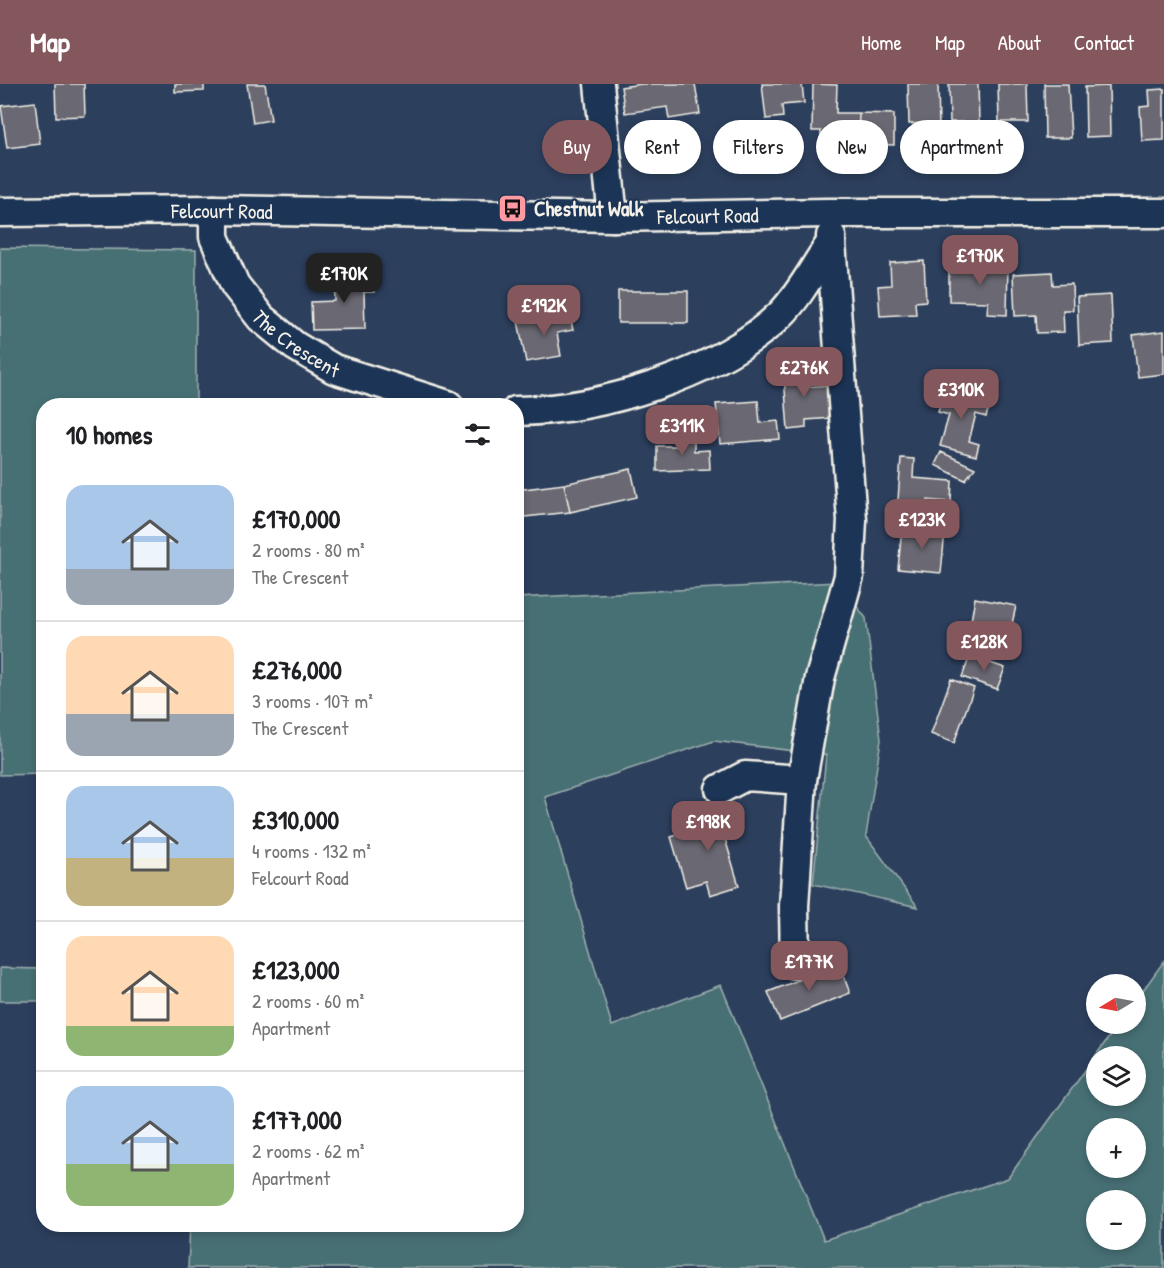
<!DOCTYPE html>
<html lang="en">
<head>
<meta charset="utf-8">
<style>
  :root { --surface:#fff; --page:#f6f6f6; --text:#202124; --muted:#757577; --line:#e0e0e0; --accent:#84575d }
  body { margin:0; font-family:"Patrick Hand",sans-serif; background:var(--page); color:var(--text); height:100vh; display:flex; flex-direction:column; font-size:22px; white-space:nowrap }
  * { box-sizing:border-box; margin:0 }
  p { font-size:20px; color:var(--muted) }
  .icon { flex:none; width:33px; height:33px; fill:none; stroke:currentColor; stroke-width:2; stroke-linecap:round; stroke-linejoin:round }
  .map { position:relative; flex:1; overflow:hidden }
  .drawer { position:absolute; left:36px; top:314px; width:488px; height:834px; display:flex; flex-direction:column; background:var(--surface); border-radius:24px; box-shadow:0 3px 9px #0003 }
  .drawer>* { flex:none }
  .top-card { position:absolute; left:542px; top:36px; width:532px; height:54px; display:flex; gap:12px }
  .needle { width:39px; rotate:260deg }
  .fabs { position:absolute; left:1086px; top:890px; display:grid; gap:12px }
  .fabs a { display:grid; place-items:center; width:60px; height:60px; border-radius:50%; background:var(--surface); box-shadow:0 3px 9px #0003; font-size:30px }
  .price { position:absolute; translate:-50% -51px; padding:0 14px; border-radius:12px; background:var(--accent); color:#fff; font-size:20px; line-height:39px; filter:drop-shadow(0 2px 3px #0008) }
  .price::after { content:''; position:absolute; left:50%; top:36px; width:18px; height:14px; margin-left:-9px; background:inherit; clip-path:polygon(0 0,100% 0,50% 100%) }
  .price.active { background:#222; color:#fff }
  ul { padding:0; list-style:none }
  li { display:flex; align-items:center; gap:18px; height:150px; padding:0 30px }
  li+li { border-top:2px solid var(--line) }
  li span { display:grid; place-items:center; flex:none; width:168px; height:120px; border-radius:18px; color:#555 }
  li>.icon { margin-inline-start:auto }
  span .icon { width:72px; height:72px; fill:#fffc; stroke-width:1 }
  li b { font-size:26px }
  h2 { display:flex; justify-content:space-between; align-items:center; height:72px; padding:0 30px; font-size:26px }
  .tag { padding:0 21px; border-radius:27px; background:var(--surface); box-shadow:0 3px 9px #0003; font-size:21px; line-height:54px }
  .tag.active { background:var(--accent); color:#fff }
  header { display:flex; align-items:center; gap:36px; box-sizing:border-box; height:84px; padding:0 30px; background:var(--accent); color:#fff }
  header strong { font-size:28px }
  nav { display:flex; gap:33px; margin-inline-start:auto; font-size:21px }
  .map>svg:first-child { display:block }
  .green { fill:#477075; stroke:#9eb0ae; stroke-width:1.5; fill-rule:evenodd }
  .building { fill:#6a6973; stroke:#f4f1e8; stroke-width:1.5 }
  .lines { fill:none; stroke-linecap:round; stroke-linejoin:round }
  .minor-casing { stroke:#f4f1e8; stroke-width:33 }
  .minor { stroke:#1d3557; stroke-width:28 }
  .labels { text-anchor:middle; dominant-baseline:central; stroke-width:4.5; stroke-linejoin:round; paint-order:stroke }
  .poi-label { font-size:21px; font-weight:bold; fill:#f4f1e8; stroke:#1d3557; text-anchor:start }
  .street-label { font-size:21px; fill:#f4f1e8; stroke:#1d3557 }
</style>
</head>
<body>
<header>
<strong>Map</strong>
<nav><a>Home</a><a>Map</a><a>About</a><a>Contact</a></nav>
</header>
<div class="map">
<svg width="1164" height="1184" viewBox="0 0 1164 1184">
  <rect width="100%" height="100%" fill="#2c3f5d"/>
  <filter id="ink" filterUnits="userSpaceOnUse"><feTurbulence type="fractalNoise" baseFrequency=".0167" numOctaves="2"/><feDisplacementMap in="SourceGraphic" scale="12" xChannelSelector="R" yChannelSelector="G"/><feConvolveMatrix kernelMatrix="1 2 1 2 8 2 1 2 1" color-interpolation-filters="sRGB"/></filter>
  <g filter="url(#ink)">
    <path class="green" d="M0,164L196,166V321H44L43,690L0,691Z
      M838,498L866,534L881,656L866,752L918,823L813,800L826,671L714,657L545,713L612,942L721,901L824,1156L1008,1094L1119,939H1136V916L1164,877V1184H188L190,1140H516V514ZM1096,972H1136V1011H1096ZM1096,1044H1136V1083H1096ZM1096,1116H1136V1155H1096Z
      M0,884L43,885V917H0Z"/>
    <path class="building" d="M55,0H84L85,32L56,33Z
      M175,0H204V7L175,8Z
      M247,0H265L271,36L253,39Z
      M642,0H695L700,30L669,35L667,23L625,29L621,3Z
      M762,0H802L804,19L782,21L783,33L766,35Z
      M813,0L837,1L836,29H859L858,60H821V47H812Z
      M908,0H938L939,44H926V39L909,40Z
      M949,0H978L979,38H950Z
      M998,0H1027L1028,38H999Z
      M1044,0H1068L1071,54H1045Z
      M1109,2L1110,52L1086,53L1085,3Z
      M1164,5V56L1142,57L1140,23L1150,22L1149,6Z
      M35,18L40,60L7,64L1,22Z
      M859,29L894,30V61L858,60Z
      M924,177L926,217L915,218L916,230L880,232L878,202L891,201L890,179Z
      M949,180L1008,181L1007,231L987,230L988,218L949,217Z
      M1052,188L1053,201L1072,200L1073,226H1063L1064,248L1037,249L1036,231L1015,232L1013,190Z
      M373,189L374,208H364L365,245L312,246L311,218L335,217L334,190Z
      M618,207H688V239H618Z
      M1111,211L1113,259L1079,261L1077,213Z
      M569,228L573,246L557,249L561,272L526,278L518,237Z
      M1164,247V290L1138,293L1133,251Z
      M802,277L804,303L830,301L833,334L806,336V344L788,346L783,279Z
      M944,305L991,317L986,333L976,330L969,357L979,360L976,372L940,362L949,331L938,328Z
      M758,317L760,339L778,337L780,355L720,360L716,320Z
      M676,352H694V367L709,366L710,385L657,387V362H677Z
      M941,368L975,384L965,396L935,381Z
      M901,374L914,375L913,394L952,397L951,418L928,416L927,432L897,430Z
      M631,385L637,413L570,428L564,400Z
      M564,400L570,428L516,434V406Z
      M902,443L945,447L941,489L898,485Z
      M975,514L1016,522L1007,562L968,554Z
      M970,572L1005,584L997,605L962,593Z
      M951,595L974,604L954,659L931,650Z
      M710,716L716,737L736,731L740,746L724,751L739,802L710,811L706,797L686,803L671,753L702,743L696,721Z
      M839,880L850,909L780,937L768,908Z"/>
    <g class="lines">
      <defs>
        <g id="minor">
          <path d="M599,0L613,133"/>
          <path id="s1" d="M214,126V153L235,201L261,234L295,262L334,285L448,321"/>
          <path id="s2" d="M0,128L214,126L613,133L828,129H1164"/>
          <path d="M516,327C601,326 719,290 781,230C801,210 815,181 831,159V152"/>
          <path d="M720,705L745,692L802,696"/>
          <path d="M795,880L794,822L802,696L820,594L849,492L852,436L831,159"/>
        </g>
      </defs>
      <use href="#minor" class="minor-casing"/>
      <use href="#minor" class="minor"/>
    </g>
  </g>
  <defs>
    <symbol id="bus-square" viewBox="-11 -11 22 22"><rect x="-9" y="-9" width="18" height="18" rx="4" fill="#ff9aa2" stroke="#1d3557"/><path d="M-5-6H5V4H4V6H2V4H-2V6H-4V4H-5ZM-3.5-4V0h7V-4ZM-3.5 1.2v1.5H-2V1.2ZM2 1.2v1.5H3.5V1.2Z" fill="#111"/></symbol>
  </defs>
  <g fill-rule="evenodd">
    <use href="#bus-square" x="496" y="108" width="33" height="33"/>
  </g>
  <g class="labels">
    <g class="poi-label">
      <text x="534" y="124">Chestnut Walk</text>
    </g>
    <g class="street-label">
      <text stroke="none"><textPath href="#s2" startOffset="222">Felcourt Road</textPath></text>
      <text stroke="none"><textPath href="#s2" startOffset="708">Felcourt Road</textPath></text>
      <text stroke="none"><textPath href="#s1" startOffset="165">The Crescent</textPath></text>
    </g>
  </g>
</svg>
<div class="fabs">
<a><svg class="needle" viewBox="-14 -14 28 28"><path d="M0-13l5 13h-10z" fill="#e53935"/><path d="M0 13l5-13h-10z" fill="#757577"/></svg></a>
<a><svg class="icon" aria-label="layers" viewBox="0 0 24 24"><path d="M12 4l9 5-9 5-9-5zM3 14l9 5 9-5"/></svg></a>
<a>+</a>
<a>−</a>
</div>
<b class="price" style="left:980px;top:202px">£170K</b>
<b class="price active" style="left:344px;top:220px">£170K</b>
<b class="price" style="left:544px;top:252px">£192K</b>
<b class="price" style="left:804px;top:314px">£276K</b>
<b class="price" style="left:961px;top:336px">£310K</b>
<b class="price" style="left:682px;top:372px">£311K</b>
<b class="price" style="left:922px;top:466px">£123K</b>
<b class="price" style="left:984px;top:588px">£128K</b>
<b class="price" style="left:708px;top:768px">£198K</b>
<b class="price" style="left:809px;top:908px">£177K</b>
<div class="top-card">
<a class="tag active">Buy</a>
<a class="tag">Rent</a>
<a class="tag">Filters</a>
<a class="tag">New</a>
<a class="tag">Apartment</a>
</div>
<section class="drawer">
<h2>10 homes<svg class="icon" aria-label="filters" viewBox="0 0 24 24"><path d="M4 7h16M4 17h16"/><circle cx="9" cy="7" r="2"/><circle cx="15" cy="17" r="2"/></svg></h2>
<ul>
<li><span style="background:linear-gradient(#a9c7e8 70%,#9aa5b1 0)"><svg class="icon" aria-label="home" viewBox="0 0 24 24"><path d="M3 11l9-7 9 7M6 9v11h12V9"/></svg></span><div><b>£170,000</b><p>2 rooms · 80 m²</p><p>The Crescent</p></div></li>
<li><span style="background:linear-gradient(#ffd9b3 65%,#9aa5b1 0)"><svg class="icon" aria-label="home" viewBox="0 0 24 24"><path d="M3 11l9-7 9 7M6 9v11h12V9"/></svg></span><div><b>£276,000</b><p>3 rooms · 107 m²</p><p>The Crescent</p></div></li>
<li><span style="background:linear-gradient(#a9c7e8 60%,#c2b280 0)"><svg class="icon" aria-label="home" viewBox="0 0 24 24"><path d="M3 11l9-7 9 7M6 9v11h12V9"/></svg></span><div><b>£310,000</b><p>4 rooms · 132 m²</p><p>Felcourt Road</p></div></li>
<li><span style="background:linear-gradient(#ffd9b3 75%,#8fb573 0)"><svg class="icon" aria-label="home" viewBox="0 0 24 24"><path d="M3 11l9-7 9 7M6 9v11h12V9"/></svg></span><div><b>£123,000</b><p>2 rooms · 60 m²</p><p>Apartment</p></div></li>
<li><span style="background:linear-gradient(#a9c7e8 65%,#8fb573 0)"><svg class="icon" aria-label="home" viewBox="0 0 24 24"><path d="M3 11l9-7 9 7M6 9v11h12V9"/></svg></span><div><b>£177,000</b><p>2 rooms · 62 m²</p><p>Apartment</p></div></li>
</ul>
</section>
</div>
</body>
</html>
